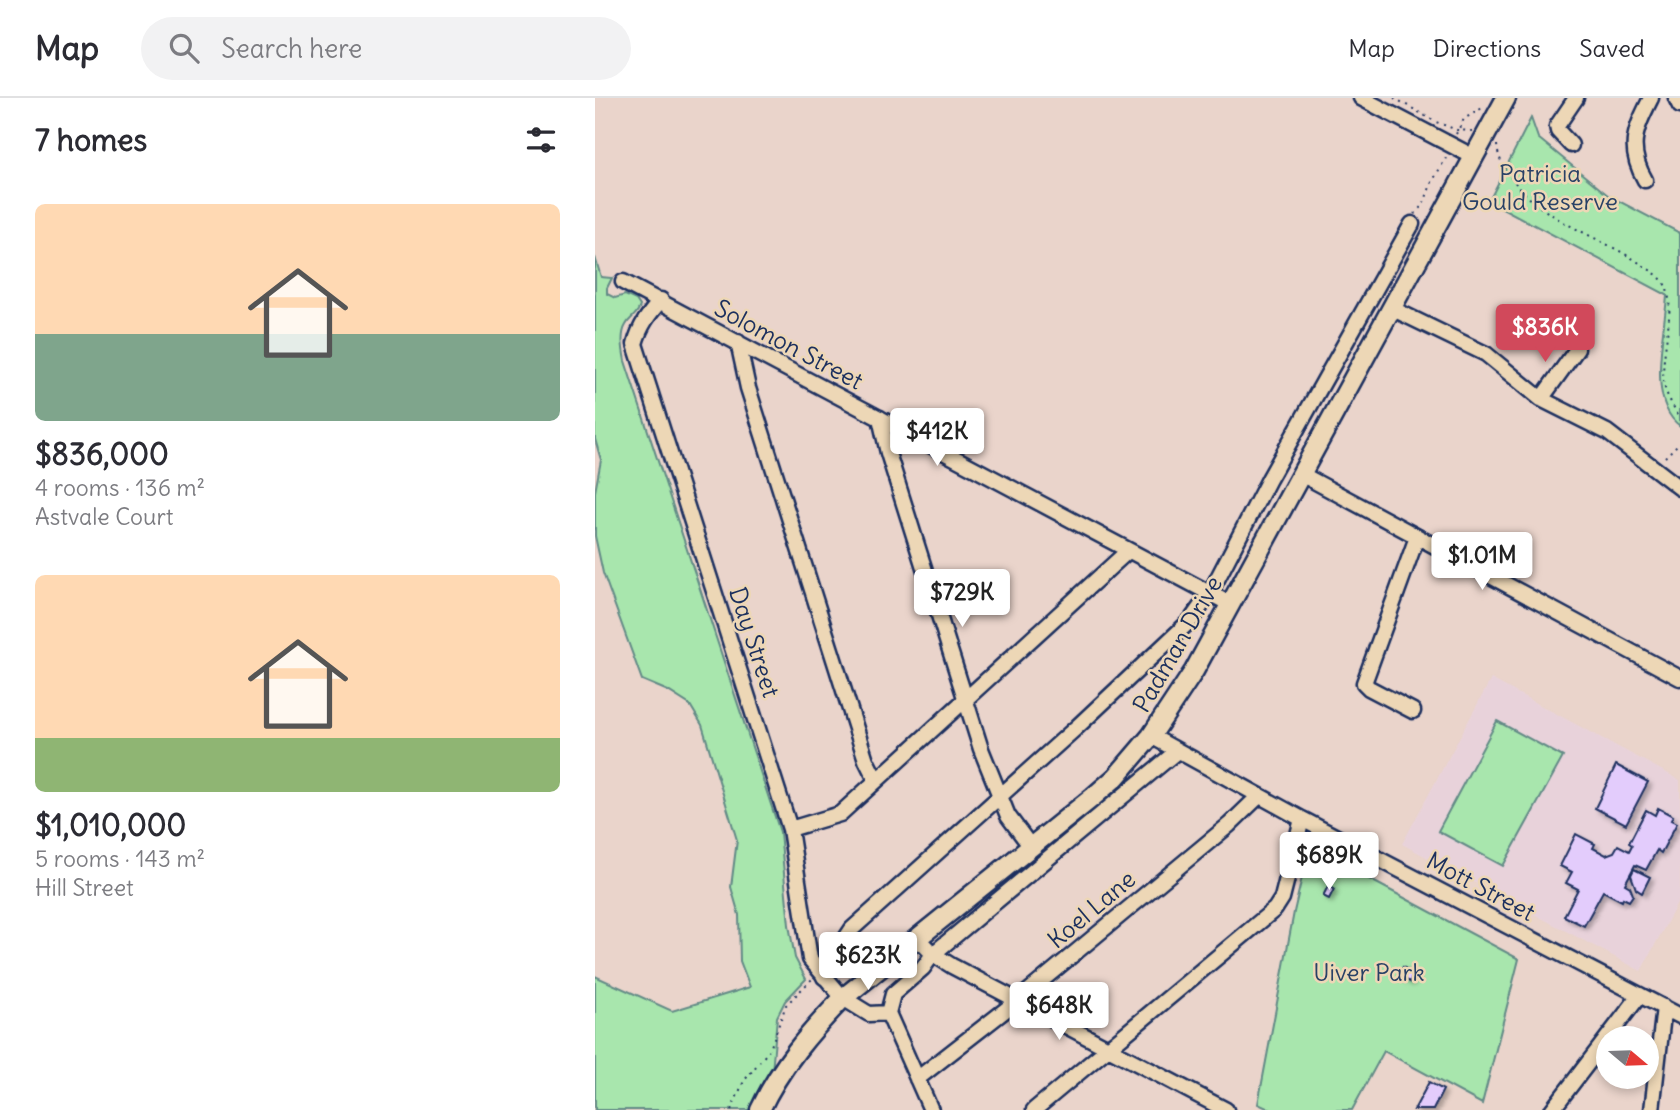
<!DOCTYPE html>
<html lang="en">
<head>
<meta charset="utf-8">
<style>
  :root { --surface:#fff; --page:#f2f2f3; --text:#2b2b33; --muted:#7c7c81; --line:#e1e1e2; --accent:#d1495b }
  body { margin:0; font-family:Delius,sans-serif; background:var(--page); color:var(--text); height:100vh; display:flex; flex-direction:column; font-size:26px; white-space:nowrap }
  * { box-sizing:border-box; margin:0 }
  p { font-size:23px; color:var(--muted) }
  .icon { flex:none; width:38px; height:38px; fill:none; stroke:currentColor; stroke-width:2; stroke-linecap:round; stroke-linejoin:round }
  .map { position:relative; flex:1; overflow:hidden }
  .details { display:flex; flex-direction:column; background:var(--surface); width:595px }
  .details>* { flex:none }
  .needle { width:46px; rotate:109deg }
  .buttons { position:absolute; left:1001px; top:928px; display:grid; gap:14px }
  .buttons a { display:grid; place-items:center; width:63px; height:63px; border-radius:50%; background:var(--surface); box-shadow:0 4px 10px #0003; font-size:35px }
  .price { position:absolute; translate:-50% -60px; padding:0 16px; border-radius:7px; background:#fff; color:#222; font-size:23px; line-height:46px; filter:drop-shadow(0 2px 4px #0008) }
  .price::after { content:''; position:absolute; left:50%; top:42px; width:21px; height:16px; margin-left:-10px; background:inherit; clip-path:polygon(0 0,100% 0,50% 100%) }
  .price.current { background:var(--accent); color:#fff }
  ul { padding:0; list-style:none }
  li { display:grid; align-content:center; gap:14px; height:371px; padding:0 35px }
  li span { display:grid; place-items:center; height:217px; border-radius:10px; color:#555 }
  li>.icon { margin-inline-start:auto }
  span .icon { width:126px; height:126px; fill:#fffc; stroke-width:1 }
  li b { font-size:30px }
  h2 { display:flex; justify-content:space-between; align-items:center; height:84px; padding:0 35px; font-size:30px }
  header { display:flex; align-items:center; gap:42px; box-sizing:border-box; height:98px; padding:0 35px; background:var(--surface); border-bottom:2px solid var(--line) }
  header strong { font-size:33px }
  nav { display:flex; gap:38px; margin-inline-start:auto; font-size:24px }
  .search { width:490px; height:63px; background:var(--page); display:flex; align-items:center; gap:18px; box-sizing:border-box; padding:0 24px; border-radius:38px; color:var(--muted); font-size:26px }
  main { display:flex; flex:1; min-height:0 }
  .map>svg:first-child { display:block }
  .built { fill:#e8d2da }
  .green { fill:#a8e6ad; stroke:#628a86; stroke-width:2 }
  .building { fill:#e3ccfc; stroke:#1b2f5e; stroke-width:2; filter:url(#shadow) }
  .lines { fill:none; stroke-linecap:round; stroke-linejoin:round }
  .minor-casing { stroke:#1b2f5e; stroke-width:19 }
  .major-casing { stroke:#1b2f5e; stroke-width:23 }
  .path { stroke:#1b2f5e; stroke-width:2; stroke-dasharray:2 5; stroke-linecap:butt }
  .minor { stroke:#edd7b6; stroke-width:14 }
  .major { stroke:#edd7b6; stroke-width:18 }
  .labels { text-anchor:middle; dominant-baseline:central; stroke-width:5; stroke-linejoin:round; paint-order:stroke }
  .park-label { font-size:24px; fill:#294166; stroke:#edd7b6 }
  .street-label { font-size:24px; fill:#1b2f5e; stroke:#edd7b6 }
</style>
</head>
<body>
<header>
<strong>Map</strong>
<div class="search"><svg class="icon" aria-label="search" viewBox="0 0 24 24"><circle cx="10" cy="10" r="6"/><path d="M15 15l6 6"/></svg>Search here</div>
<nav><a>Map</a><a>Directions</a><a>Saved</a></nav>
</header>
<main>
<section class="details">
<h2>7 homes<svg class="icon" aria-label="filters" viewBox="0 0 24 24"><path d="M4 7h16M4 17h16"/><circle cx="9" cy="7" r="2"/><circle cx="15" cy="17" r="2"/></svg></h2>
<ul>
<li><span style="background:linear-gradient(#ffd9b3 60%,#7fa58c 0)"><svg class="icon" aria-label="home" viewBox="0 0 24 24"><path d="M3 11l9-7 9 7M6 9v11h12V9"/></svg></span><div><b>$836,000</b><p>4 rooms · 136 m²</p><p>Astvale Court</p></div></li>
<li><span style="background:linear-gradient(#ffd9b3 75%,#8fb573 0)"><svg class="icon" aria-label="home" viewBox="0 0 24 24"><path d="M3 11l9-7 9 7M6 9v11h12V9"/></svg></span><div><b>$1,010,000</b><p>5 rooms · 143 m²</p><p>Hill Street</p></div></li>
</ul>
</section>
<div class="map">
<svg width="1085" height="1012" viewBox="0 0 1085 1012">
  <defs>
    <filter id="shadow"><feDropShadow dx="3.5" dy="3.5" stdDeviation="2" flood-color="#0004"/></filter>
  </defs>
  <rect width="100%" height="100%" fill="#ead4cb"/>
  <filter id="ink" filterUnits="userSpaceOnUse"><feTurbulence type="fractalNoise" baseFrequency=".0143" numOctaves="2"/><feDisplacementMap in="SourceGraphic" scale="14" xChannelSelector="R" yChannelSelector="G"/><feConvolveMatrix kernelMatrix="1 2 1 2 8 2 1 2 1" color-interpolation-filters="sRGB"/></filter>
  <g filter="url(#ink)">
    <path class="built" d="M896,581L1085,682V800L1046,873L807,746Z"/>
    <path class="green" d="M936,20L943,40L1014,98L1085,135V328C1051,303 1070,235 1072,197L894,103Z
      M0,159L6,179L17,180L12,190V196L20,200L30,197L41,202L45,208C42,218 35,219 31,227C25,237 28,252 30,263L185,734L194,827L200,860L211,881L190,903L182,919L177,974L155,1012H0V878L77,913L155,889L145,863L144,817L136,789L142,742L107,627L95,607L73,593L47,582L8,475L0,438V394L6,362L0,341Z
      M902,623L968,659L908,768L843,733Z
      M714,749L924,861L887,1006L789,953L757,1012H676L663,1006L699,814Z"/>
    <path class="building" d="M1021,667L1053,684L1031,726L1000,710Z
      M1063,710L1078,718L1076,722L1082,725L1066,755L1062,752L1051,772L1040,767L1030,786L1035,789L1038,797L1034,803L1028,800L1027,803L1008,793L989,828L969,818L983,791L971,785L977,774L965,768L981,736L1000,746L998,750L1011,757L1019,754L1023,747L1034,753L1037,747L1034,745L1051,712L1060,717Z
      M1039,771L1055,779L1047,795L1041,791L1036,777Z
      M733,788L739,791L734,801L728,798Z
      M808,869L819,876L815,884L803,877Z
      M834,984L848,992L838,1012H819Z"/>
    <g class="lines">
      <defs>
        <path id="minor" d="M766,0L879,59
          M1081,0L1085,8
          M976,47L963,33L962,28L981,0
          M1050,82C1031,49 1041,30 1056,0
          M28,184L635,506
          M66,202C54,216 45,227 40,246L195,731L215,861L248,900L274,916L293,915
          M796,210L891,256L946,301L1012,334L1085,390
          M143,244L153,290L271,662L281,682
          M946,301L982,251
          M285,320L293,355L386,651L413,718L436,749
          M706,376L1085,580
          M818,613L774,590L769,585L822,439
          M556,638L707,721L1085,918
          M195,731L245,716L533,453
          M322,840L338,856L357,868L631,1012
          M229,879L245,849L257,831L482,629L596,522L615,495L674,381L817,126
          M293,915L298,896L328,870L338,856L581,654
          M293,915L336,1012
          M322,981L422,903L634,727L664,698
          M439,1012L680,811L687,800L707,721
          M957,1012L1045,897
          M1057,1012L1069,909"/>
        <path id="major" d="M165,1012C185,969 215,934 248,900L498,699L521,679L556,638L599,573L911,0"/>
      </defs>
      <use href="#minor" class="minor-casing"/>
      <use href="#major" class="major-casing"/>
      <path class="path" d="M799,0L841,24L862,32L877,33
        M861,36L869,21L889,9
        M902,47C903,59 907,66 914,76C944,123 1002,136 1046,166C1053,171 1061,175 1067,182C1085,204 1064,256 1069,286C1071,298 1079,309 1085,320
        M820,116L829,105L837,84L851,60
        M1070,359L1085,344
        M136,1012L149,983L175,951L191,907L217,881"/>
      <use href="#minor" class="minor"/>
      <use href="#major" class="major"/>
    </g>
  </g>
  <g class="labels">
    <g class="park-label">
      <text x="945" y="75">Patricia<tspan x="945" dy="28">Gould Reserve</tspan></text>
      <text x="774" y="874">Uiver Park</text>
    </g>
    <g class="street-label">
      <text transform="translate(194 246) rotate(28)">Solomon Street</text>
      <text transform="translate(160 544) rotate(72)">Day Street</text>
      <text transform="translate(582 546) rotate(-60)">Padman Drive</text>
      <text transform="translate(886 788) rotate(28)">Mott Street</text>
      <text transform="translate(496 811) rotate(-40)">Koel Lane</text>
    </g>
  </g>
</svg>
<div class="buttons">
<a><svg class="needle" viewBox="-14 -14 28 28"><path d="M0-13l5 13h-10z" fill="#e53935"/><path d="M0 13l5-13h-10z" fill="#7c7c81"/></svg></a>
</div>
<b class="price current" style="left:950px;top:266px">$836K</b>
<b class="price" style="left:342px;top:370px">$412K</b>
<b class="price" style="left:887px;top:494px">$1.01M</b>
<b class="price" style="left:367px;top:531px">$729K</b>
<b class="price" style="left:734px;top:794px">$689K</b>
<b class="price" style="left:273px;top:894px">$623K</b>
<b class="price" style="left:464px;top:944px">$648K</b>
</div>
</main>
</body>
</html>
